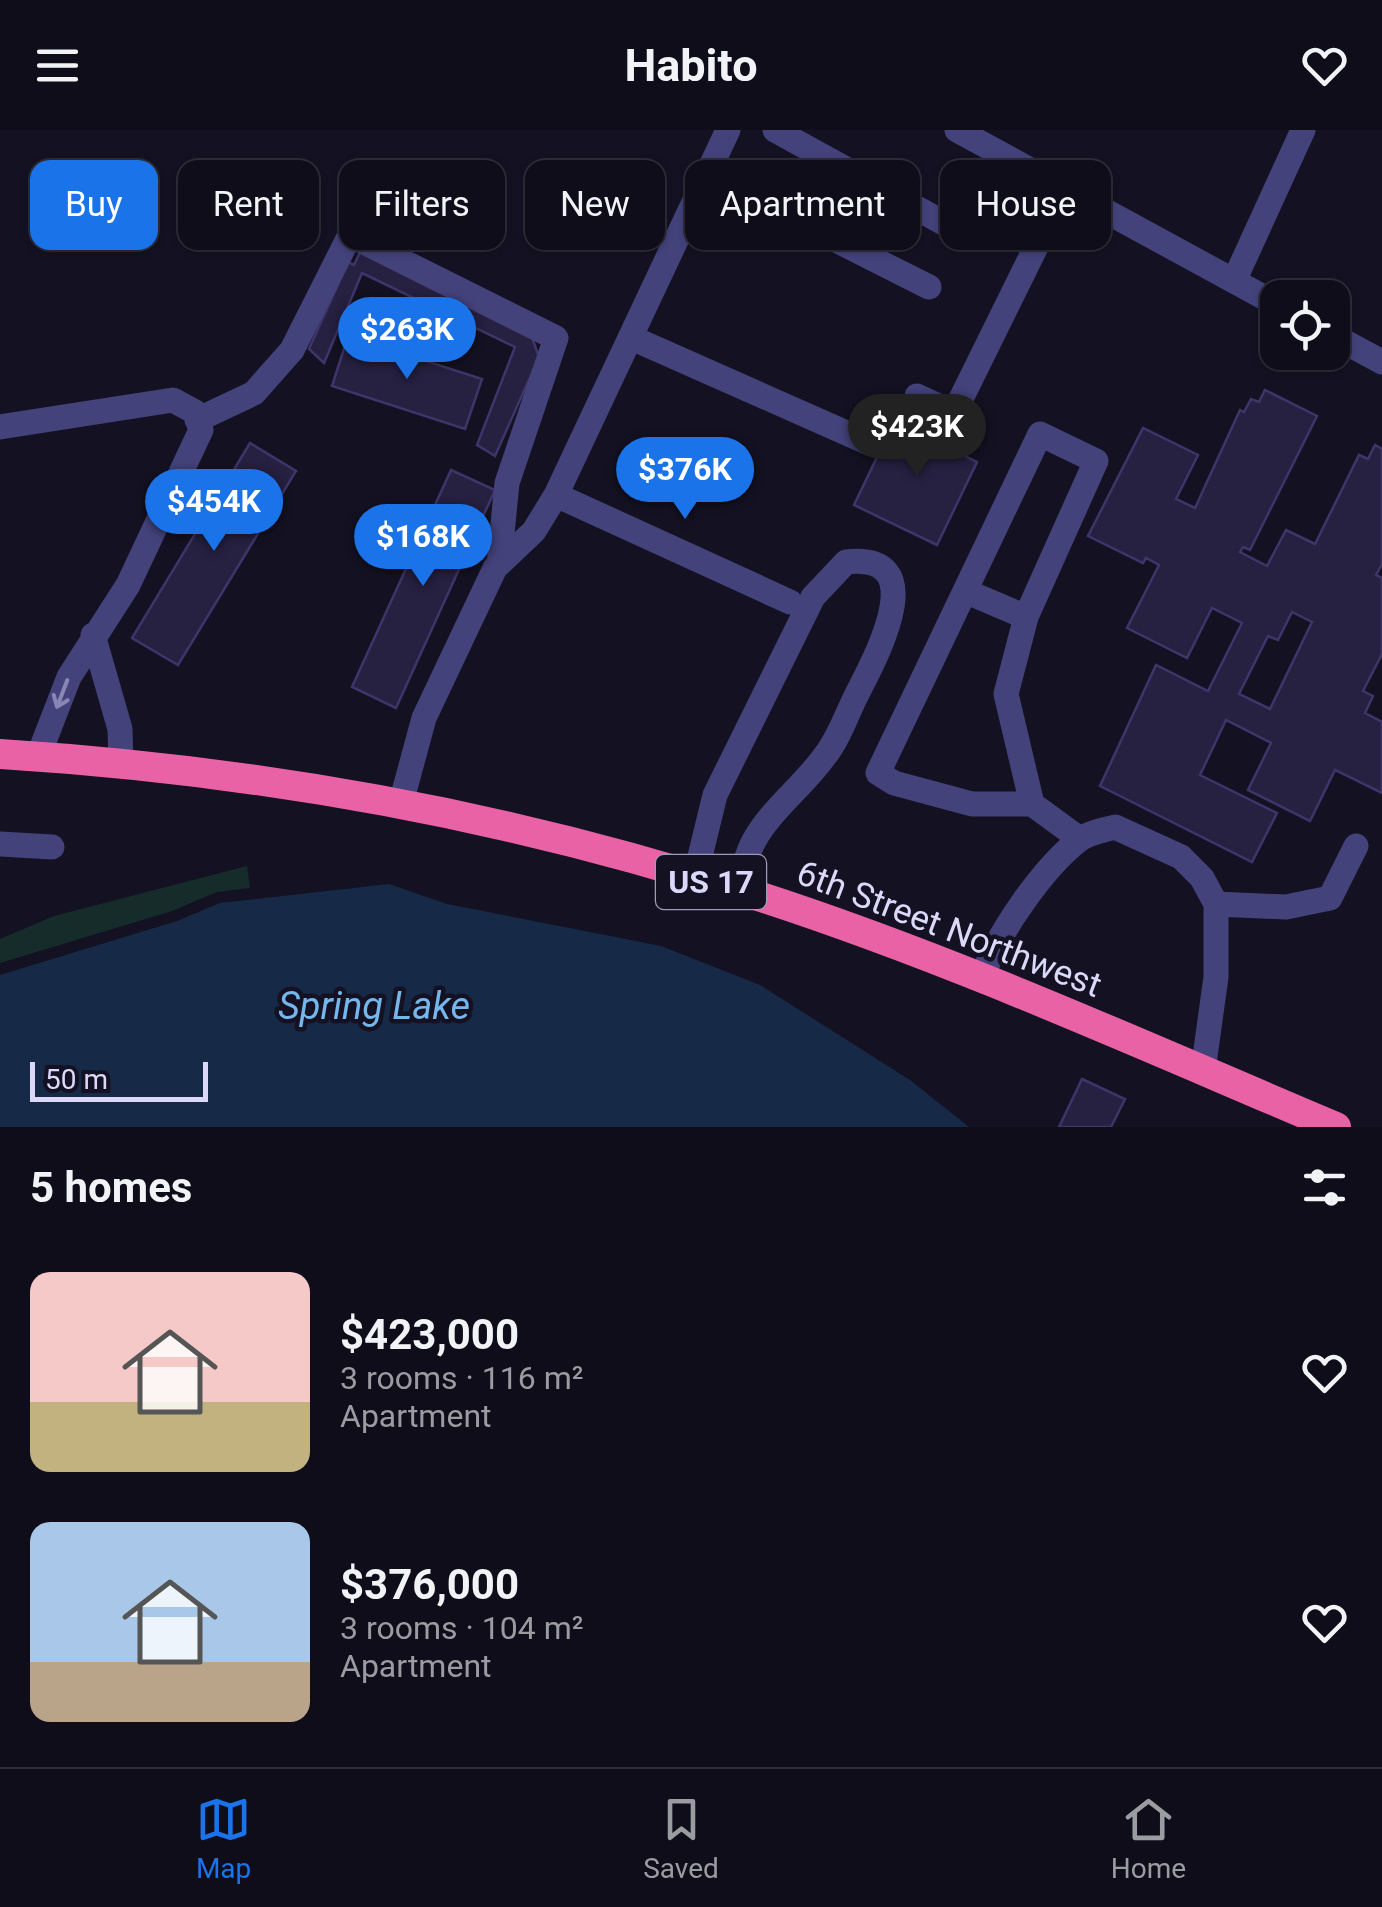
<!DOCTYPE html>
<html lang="en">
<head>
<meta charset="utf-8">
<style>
  :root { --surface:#0f0d1a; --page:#181623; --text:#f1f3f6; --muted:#9b9ca2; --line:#2f2d39; --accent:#1a73e8 }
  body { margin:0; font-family:Roboto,sans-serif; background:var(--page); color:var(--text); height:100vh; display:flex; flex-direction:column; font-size:38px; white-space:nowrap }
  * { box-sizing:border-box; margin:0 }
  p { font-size:32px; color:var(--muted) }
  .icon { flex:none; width:55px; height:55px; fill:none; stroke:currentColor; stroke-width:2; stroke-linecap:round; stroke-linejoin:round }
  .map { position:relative; height:997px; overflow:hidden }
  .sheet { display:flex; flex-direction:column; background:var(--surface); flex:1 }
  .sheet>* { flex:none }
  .guide { position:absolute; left:30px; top:30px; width:1322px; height:90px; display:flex; gap:20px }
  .controls { position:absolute; left:1260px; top:150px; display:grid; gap:20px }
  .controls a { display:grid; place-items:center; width:90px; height:90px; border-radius:20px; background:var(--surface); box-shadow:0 2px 8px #0004,0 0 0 2px var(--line); font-size:50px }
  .scale { position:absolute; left:30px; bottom:25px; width:178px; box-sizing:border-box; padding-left:10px; border:5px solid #dbd8fa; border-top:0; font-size:28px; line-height:35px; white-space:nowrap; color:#dbd8fa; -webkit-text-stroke:8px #141122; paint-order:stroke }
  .price { position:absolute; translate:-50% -85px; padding:0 22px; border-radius:35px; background:var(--accent); color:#fff; font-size:32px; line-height:65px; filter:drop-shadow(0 2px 5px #0008) }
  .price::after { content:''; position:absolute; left:50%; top:60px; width:30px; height:22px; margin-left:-15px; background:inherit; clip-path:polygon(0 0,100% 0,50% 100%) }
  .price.current { background:#222; color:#fff }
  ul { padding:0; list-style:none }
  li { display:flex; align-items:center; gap:30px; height:250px; padding:0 30px }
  li span { display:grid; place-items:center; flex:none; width:280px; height:200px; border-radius:20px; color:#555 }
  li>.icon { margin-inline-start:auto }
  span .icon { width:120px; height:120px; fill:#fffc; stroke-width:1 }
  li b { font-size:42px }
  h2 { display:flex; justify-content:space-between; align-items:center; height:120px; padding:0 30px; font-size:42px }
  .tag { padding:0 35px; border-radius:20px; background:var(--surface); box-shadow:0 2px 8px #0004,0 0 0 2px var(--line); font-size:35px; line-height:90px }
  .tag.current { background:var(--accent); color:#fff }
  header { display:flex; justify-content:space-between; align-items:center; height:130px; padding:0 30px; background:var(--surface); font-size:45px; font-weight:700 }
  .dock { display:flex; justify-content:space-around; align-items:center; height:140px; border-top:2px solid var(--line); background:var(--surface); font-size:28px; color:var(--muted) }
  .dock a { display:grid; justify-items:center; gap:5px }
  .dock .current { color:var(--accent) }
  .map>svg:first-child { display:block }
  .green { fill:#152c2a }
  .water { fill:#162a47 }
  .building { fill:#262041; stroke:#3e356a; stroke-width:2.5; fill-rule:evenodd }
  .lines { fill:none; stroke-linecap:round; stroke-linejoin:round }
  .minor { stroke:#43427b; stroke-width:25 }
  .highway { stroke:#ea62a6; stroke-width:30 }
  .oneway { stroke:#8786b4 }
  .labels { text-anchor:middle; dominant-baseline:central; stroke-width:9; stroke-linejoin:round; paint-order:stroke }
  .shield { fill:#141122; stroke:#9f9cb9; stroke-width:2.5 }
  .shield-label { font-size:32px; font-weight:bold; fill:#dbd8fa }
  .street-label { font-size:35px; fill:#dbd8fa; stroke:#141122 }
  .water-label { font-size:38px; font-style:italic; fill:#73b7ed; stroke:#141122 }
</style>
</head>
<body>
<header><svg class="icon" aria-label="menu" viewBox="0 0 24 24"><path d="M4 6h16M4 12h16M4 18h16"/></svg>Habito<svg class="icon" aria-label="heart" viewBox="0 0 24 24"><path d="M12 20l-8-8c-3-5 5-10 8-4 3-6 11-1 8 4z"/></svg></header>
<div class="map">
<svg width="1382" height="997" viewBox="0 0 1382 997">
  <rect width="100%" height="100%" fill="#141122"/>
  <path class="green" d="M247,736L250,758L217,762L172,781L0,833V809L54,786Z"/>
  <path class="water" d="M389,754L447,774L661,816L760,855L910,950L969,997H0V845L177,791L220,773Z"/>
  <path class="building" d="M362,118L530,202L539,227L495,326L477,315L515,217L362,143L324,233L309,219L348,132L354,135Z
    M348,206L482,249L465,299L332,256Z
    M1265,260L1317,286L1250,420L1243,417L1240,422L1267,436L1286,400L1315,414L1359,325L1368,329L1375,315L1382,319V434L1376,445L1382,448V524L1363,561L1373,566L1365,583L1382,592V663L1335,640L1310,691L1248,660L1271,613L1226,590L1200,645L1277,683L1252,732L1100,656L1156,535L1208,561L1242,493L1212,478L1187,528L1127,498L1159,435L1146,428L1143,433L1088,406L1143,298L1198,325L1176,369L1195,378L1240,280L1244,282L1251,269L1259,272ZM1292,482L1312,492L1270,579L1239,564L1268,506L1278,510Z
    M927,284L959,298L949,318L977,332L937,415L854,375L894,292L918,303Z
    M250,313L296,341L178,535L132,508Z
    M451,340L495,360L396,578L352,557Z
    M1082,949L1125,969L1111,997H1059Z"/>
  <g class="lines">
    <path class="minor" d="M775,0L951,97
      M957,0L1278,175
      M707,45L929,157
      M1234,151L1303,0
      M1332,205L1382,232
      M632,208L869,313
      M917,266L954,283L1065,58
      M197,290L254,263L292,220L350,105L556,208L507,353L499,434
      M0,297L173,270L195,282L201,300L128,455L69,547L38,627
      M556,365L790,472
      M965,461L1026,487
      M93,505L120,599L121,634
      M401,673L424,588L495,438L534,401L556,365L728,0
      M1032,674L1006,564L1026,487L1096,331L1040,304L878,643L894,653L972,674H1032L1080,709
      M0,714L52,717
      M695,747L715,665L813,467L846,432C935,422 874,530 856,566C846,586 838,610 824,627C804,655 772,679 755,709C746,724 743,743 739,760
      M1216,774L1286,777L1330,768L1356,716
      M982,849C995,806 1043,738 1079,710C1088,703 1104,700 1115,697L1181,727L1202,748L1216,774V847L1203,941"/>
    <path class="highway" d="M0,624C256,640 510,685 755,765C953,829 1144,916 1336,997"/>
  </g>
  <defs><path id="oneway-shaft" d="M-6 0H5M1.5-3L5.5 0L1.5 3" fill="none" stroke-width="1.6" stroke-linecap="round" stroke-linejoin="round" transform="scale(2.5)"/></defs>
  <use class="oneway" href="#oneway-shaft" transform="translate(62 564) rotate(111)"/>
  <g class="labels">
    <rect class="shield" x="656" y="725" width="110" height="54" rx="8"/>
    <g class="shield-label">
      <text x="711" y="752">US 17</text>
    </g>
    <g class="street-label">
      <text transform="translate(949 799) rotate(21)">6th Street Northwest</text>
    </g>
    <g class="water-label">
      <text x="374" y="876">Spring Lake</text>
    </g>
  </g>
</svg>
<div class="controls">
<a><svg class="icon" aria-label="locate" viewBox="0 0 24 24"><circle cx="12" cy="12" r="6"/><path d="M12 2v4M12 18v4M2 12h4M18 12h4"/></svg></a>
</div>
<div class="scale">50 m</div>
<b class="price" style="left:407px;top:252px">$263K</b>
<b class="price current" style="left:917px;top:349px">$423K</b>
<b class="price" style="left:685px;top:392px">$376K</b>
<b class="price" style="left:214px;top:424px">$454K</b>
<b class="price" style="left:423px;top:459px">$168K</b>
<div class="guide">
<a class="tag current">Buy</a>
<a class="tag">Rent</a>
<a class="tag">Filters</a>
<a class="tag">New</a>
<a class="tag">Apartment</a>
<a class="tag">House</a>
</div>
</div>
<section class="sheet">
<h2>5 homes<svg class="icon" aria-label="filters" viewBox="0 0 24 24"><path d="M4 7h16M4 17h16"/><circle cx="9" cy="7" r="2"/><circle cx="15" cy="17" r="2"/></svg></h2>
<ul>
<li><span style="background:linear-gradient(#f6c9c9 65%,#c2b280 0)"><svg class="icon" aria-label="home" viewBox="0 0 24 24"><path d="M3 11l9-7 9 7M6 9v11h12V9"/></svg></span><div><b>$423,000</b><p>3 rooms · 116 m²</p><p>Apartment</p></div><svg class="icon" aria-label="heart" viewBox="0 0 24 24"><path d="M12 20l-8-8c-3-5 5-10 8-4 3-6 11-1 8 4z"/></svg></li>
<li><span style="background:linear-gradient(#a9c7e8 70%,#b9a48a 0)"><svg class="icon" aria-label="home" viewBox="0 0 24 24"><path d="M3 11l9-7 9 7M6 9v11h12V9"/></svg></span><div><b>$376,000</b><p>3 rooms · 104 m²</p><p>Apartment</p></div><svg class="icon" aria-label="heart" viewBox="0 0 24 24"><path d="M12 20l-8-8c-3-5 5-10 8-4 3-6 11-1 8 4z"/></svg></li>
</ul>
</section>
<nav class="dock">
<a class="current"><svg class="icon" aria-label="map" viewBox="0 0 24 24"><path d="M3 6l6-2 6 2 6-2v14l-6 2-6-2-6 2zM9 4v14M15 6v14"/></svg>Map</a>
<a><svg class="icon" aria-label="saved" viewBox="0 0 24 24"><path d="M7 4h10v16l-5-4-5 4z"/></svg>Saved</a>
<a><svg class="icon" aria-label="home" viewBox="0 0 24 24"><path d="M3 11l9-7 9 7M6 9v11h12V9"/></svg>Home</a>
</nav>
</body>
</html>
